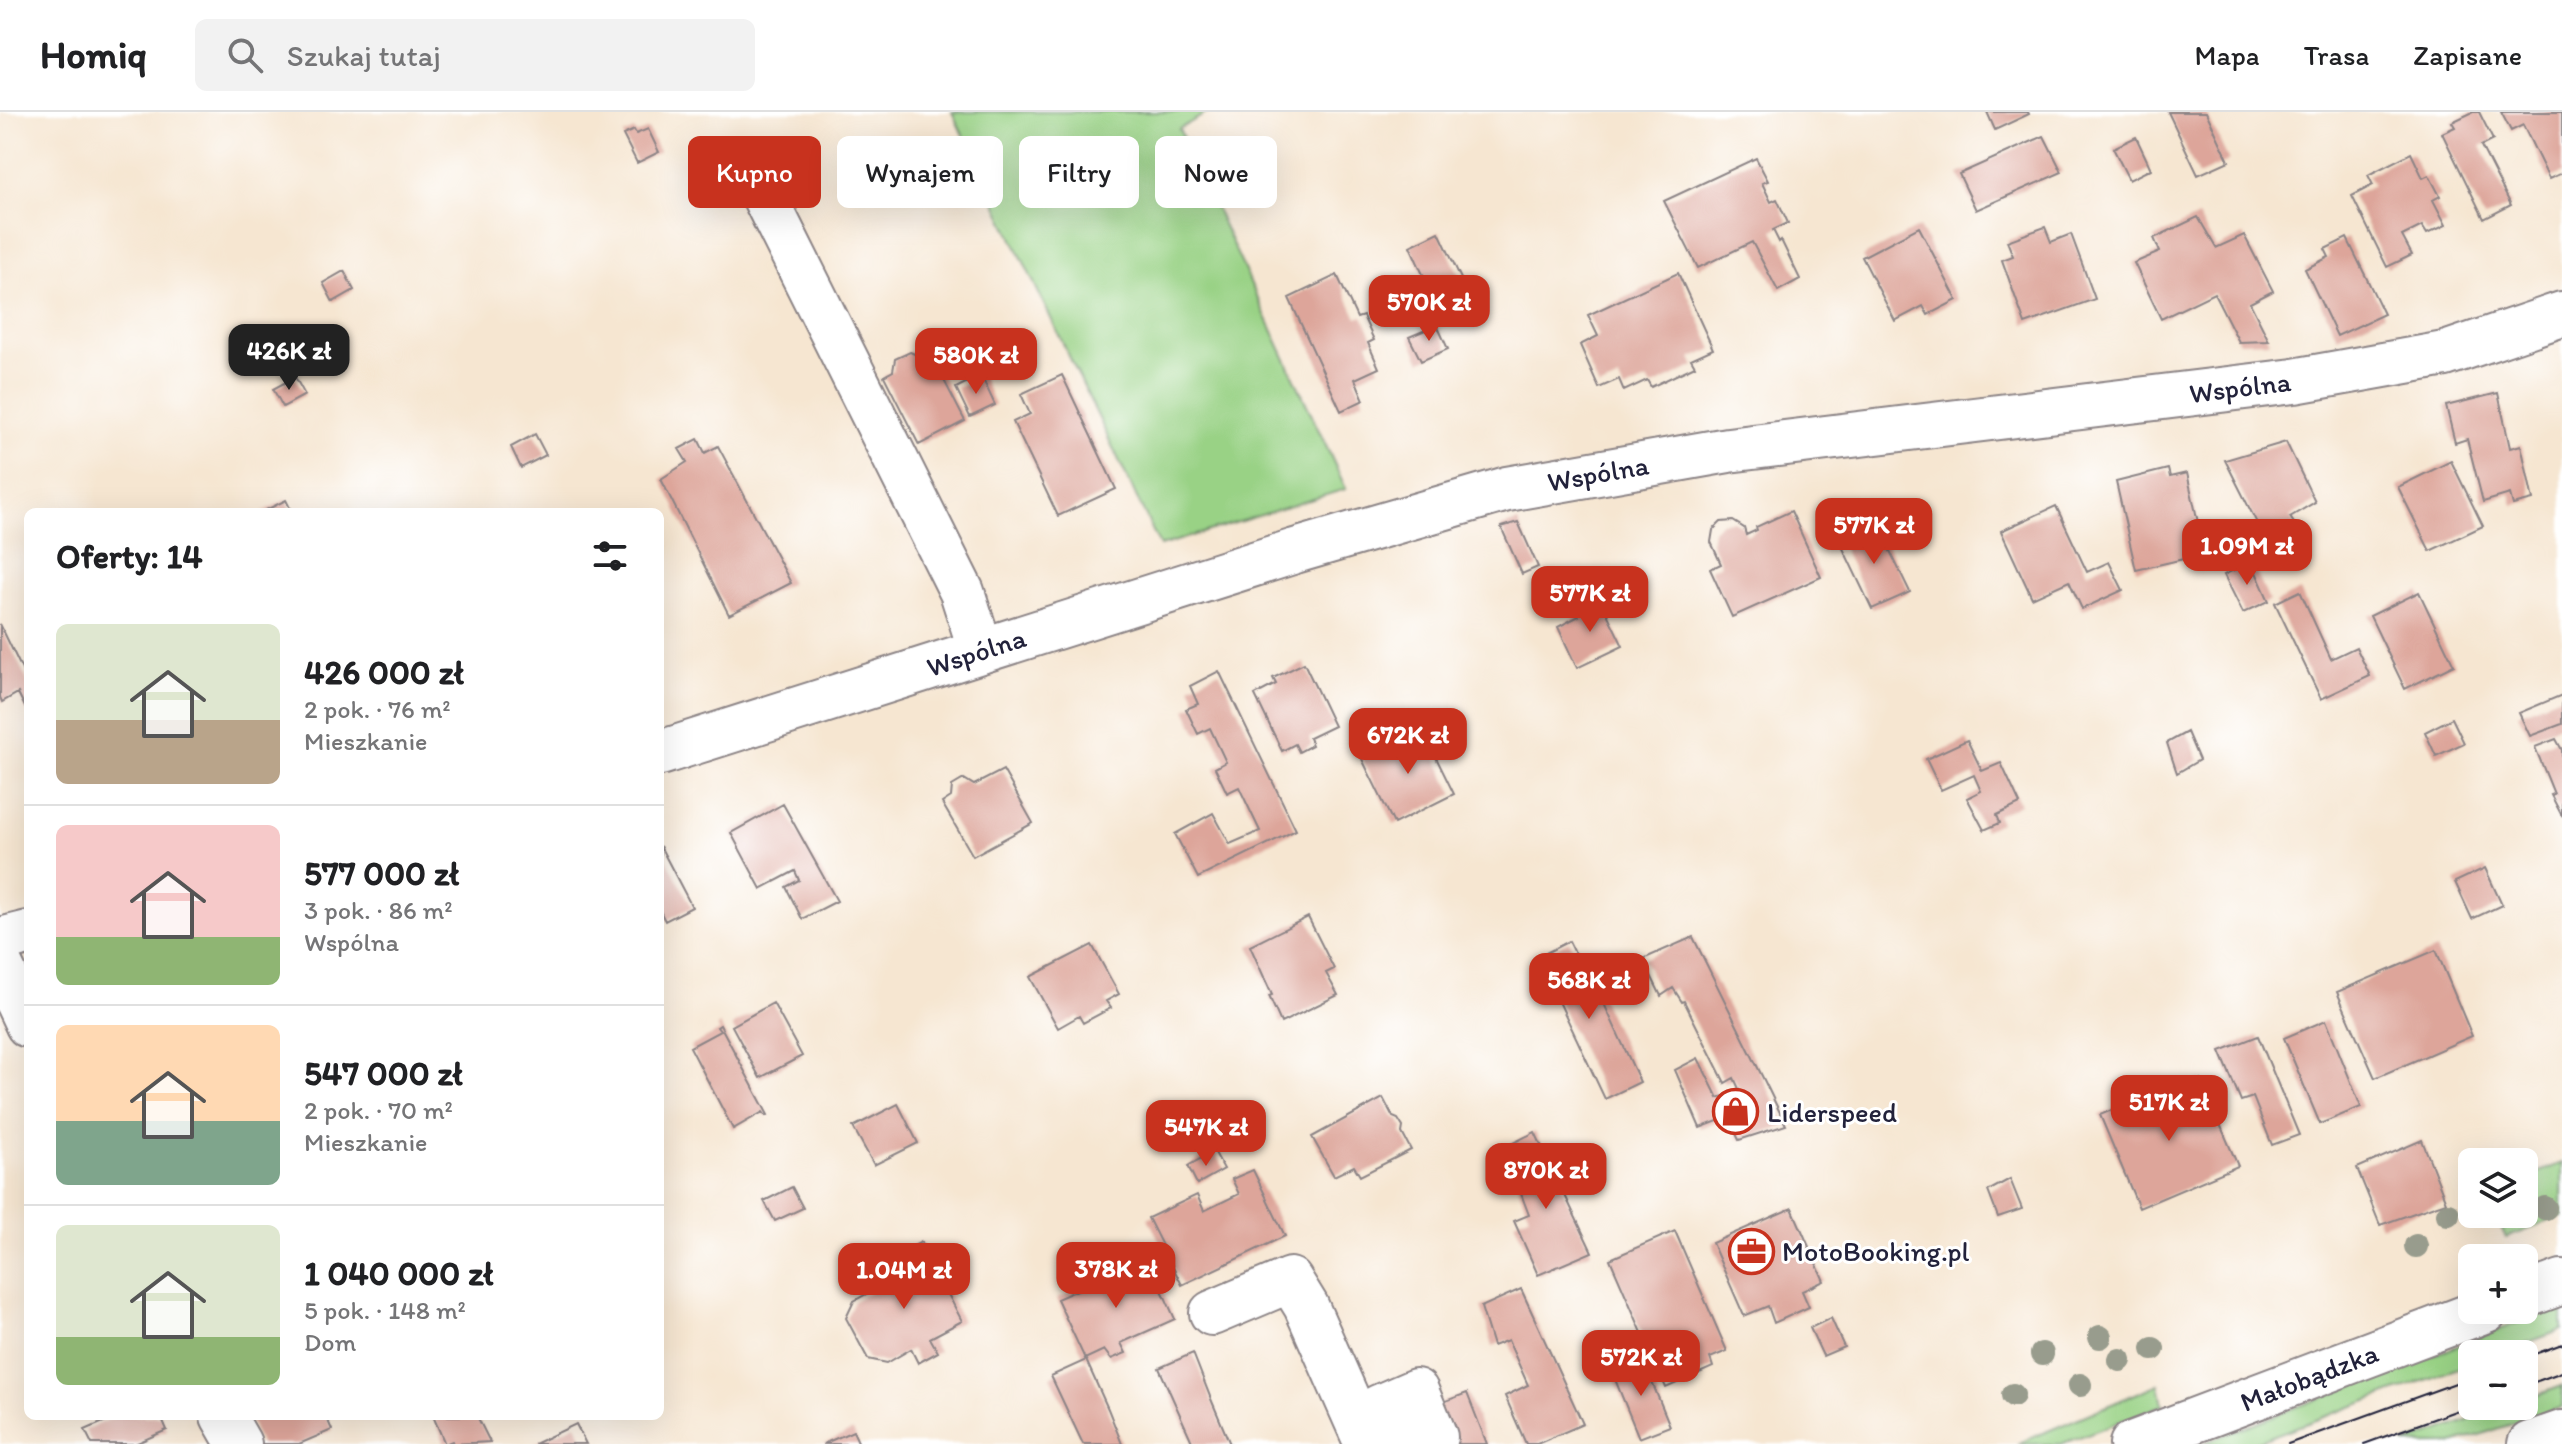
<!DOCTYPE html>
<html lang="pl">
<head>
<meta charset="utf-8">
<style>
  :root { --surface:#fff; --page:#f2f2f2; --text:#202124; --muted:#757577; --line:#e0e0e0; --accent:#c8321e }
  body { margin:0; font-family:Itim,sans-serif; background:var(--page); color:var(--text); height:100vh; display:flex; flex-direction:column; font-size:30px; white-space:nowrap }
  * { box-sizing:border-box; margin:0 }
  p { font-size:26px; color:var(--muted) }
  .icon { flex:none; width:44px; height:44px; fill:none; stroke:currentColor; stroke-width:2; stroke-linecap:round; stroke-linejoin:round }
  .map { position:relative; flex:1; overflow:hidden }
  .drawer { position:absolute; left:24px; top:396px; width:640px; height:912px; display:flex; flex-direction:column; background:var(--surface); border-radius:12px; box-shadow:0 8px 32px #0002 }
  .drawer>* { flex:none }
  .guide { position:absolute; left:688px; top:24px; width:760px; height:72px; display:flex; gap:16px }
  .controls { position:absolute; left:2458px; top:1036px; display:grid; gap:16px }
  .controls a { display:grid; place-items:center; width:80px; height:80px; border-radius:12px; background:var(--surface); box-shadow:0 8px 32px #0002; font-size:40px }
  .price { position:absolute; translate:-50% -68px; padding:0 18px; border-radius:16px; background:var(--accent); color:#fff; font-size:26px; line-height:52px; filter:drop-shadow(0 2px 4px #0008) }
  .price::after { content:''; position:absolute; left:50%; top:48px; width:24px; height:18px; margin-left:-12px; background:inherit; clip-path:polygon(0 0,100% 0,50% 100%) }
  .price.active { background:#222; color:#fff }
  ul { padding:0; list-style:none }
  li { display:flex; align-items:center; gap:24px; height:200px; padding:0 32px }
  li+li { border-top:2px solid var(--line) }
  li span { display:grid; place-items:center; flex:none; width:224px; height:160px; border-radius:12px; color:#555 }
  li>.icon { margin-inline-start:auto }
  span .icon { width:96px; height:96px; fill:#fffc; stroke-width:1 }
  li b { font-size:34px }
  h2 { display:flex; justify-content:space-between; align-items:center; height:96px; padding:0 32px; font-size:34px }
  .chip { padding:0 28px; border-radius:12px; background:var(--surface); box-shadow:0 8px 32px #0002; font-size:28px; line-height:72px }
  .chip.active { background:var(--accent); color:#fff }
  header { display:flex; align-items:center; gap:48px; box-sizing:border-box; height:112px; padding:0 40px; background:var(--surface); border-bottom:2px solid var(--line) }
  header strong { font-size:38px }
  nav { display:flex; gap:44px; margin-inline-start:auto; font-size:28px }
  .search { width:560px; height:72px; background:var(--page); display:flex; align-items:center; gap:20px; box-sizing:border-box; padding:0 28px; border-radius:12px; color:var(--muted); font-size:30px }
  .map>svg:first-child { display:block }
  .grass { fill:#99d285; stroke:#5e7a60; stroke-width:2 }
  .building { fill:#dda59a }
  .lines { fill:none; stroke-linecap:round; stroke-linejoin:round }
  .minor-casing { stroke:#8c8486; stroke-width:48 }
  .minor { stroke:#fff; stroke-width:44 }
  .tram { stroke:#22223b; stroke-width:2 }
  .tree { fill:#989c8d }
  .labels { text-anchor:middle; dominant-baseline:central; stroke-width:6; stroke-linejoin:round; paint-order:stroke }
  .street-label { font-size:28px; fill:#22223b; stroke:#fff }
  .poi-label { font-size:28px; fill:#22223b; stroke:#fff; text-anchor:start }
</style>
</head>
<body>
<header>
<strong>Homiq</strong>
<div class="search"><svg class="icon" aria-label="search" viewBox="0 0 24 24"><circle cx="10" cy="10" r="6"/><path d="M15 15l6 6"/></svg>Szukaj tutaj</div>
<nav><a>Mapa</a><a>Trasa</a><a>Zapisane</a></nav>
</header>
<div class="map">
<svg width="2562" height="1332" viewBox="0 0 2562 1332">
  <rect width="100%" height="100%" fill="#fff"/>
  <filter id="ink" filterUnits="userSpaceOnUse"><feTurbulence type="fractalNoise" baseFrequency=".0125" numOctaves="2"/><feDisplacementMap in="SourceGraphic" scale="16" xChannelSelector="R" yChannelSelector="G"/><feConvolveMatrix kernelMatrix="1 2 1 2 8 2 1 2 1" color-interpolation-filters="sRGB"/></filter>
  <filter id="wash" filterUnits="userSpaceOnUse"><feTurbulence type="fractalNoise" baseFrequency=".006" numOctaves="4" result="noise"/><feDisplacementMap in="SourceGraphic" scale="32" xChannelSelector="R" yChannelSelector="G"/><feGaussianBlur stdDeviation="1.8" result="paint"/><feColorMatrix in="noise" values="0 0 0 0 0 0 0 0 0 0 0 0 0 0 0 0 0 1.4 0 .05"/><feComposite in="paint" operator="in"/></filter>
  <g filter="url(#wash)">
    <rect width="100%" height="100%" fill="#f6e6d1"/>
    <path class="grass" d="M952,0H1209L1179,17L1346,377L1160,434Z
      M2562,1051V1104L2506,1126L2495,1102H2524V1066Z
      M2562,1194V1218L2496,1242H2472V1251L2250,1332H2200Z
      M2159,1272L2163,1293L2061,1332H2017Z
      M2562,1274V1295L2453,1332H2404L2508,1294H2524V1288Z"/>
    <g id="blocks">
      <path class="building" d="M1987,0H2028L2029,2L1995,18Z
        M2168,0H2206L2229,49L2198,63Z
        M2473,0H2479L2493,28L2481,34L2511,93L2484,107L2442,21L2455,15L2452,10Z
        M2501,0H2562V61L2549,67L2523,13L2511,19Z
        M648,17L659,40L637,51L623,23L634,18L636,22Z
        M2044,24L2062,60L1976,98L1959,62Z
        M2136,25L2151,57L2129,68L2113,36Z
        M2411,41L2423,66L2429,63L2440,84L2433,88L2446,113L2427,122L2422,114L2402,124L2412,143L2387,155L2352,84L2373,73L2368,63Z
        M1756,46L1768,69L1762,71L1771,90L1777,87L1788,111L1773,118L1779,130L1781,128L1800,167L1778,179L1752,130L1698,156L1664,89Z
        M2198,105L2216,136L2244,123L2273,179L2250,191L2269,229L2239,230L2214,181L2161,207L2134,151L2160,140L2154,126Z
        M1919,115L1957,188L1928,203L1923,194L1895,209L1862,145Z
        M2045,115L2051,130L2071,122L2095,187L2025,212L2002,148L2013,144L2007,129Z
        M1439,120L1470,186L1440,200L1410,134Z
        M2347,126L2384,202L2337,224L2305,157L2329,145L2325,137Z
        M344,159L354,178L333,190L323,171Z
        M1678,161L1713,237L1691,247L1695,254L1651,275L1647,268L1624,279L1619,267L1599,276L1580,233L1598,224L1588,203Z
        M1337,163L1357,206L1363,204L1374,228L1368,231L1379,256L1355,267L1364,288L1341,299L1289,186Z
        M1437,213L1448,237L1421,249L1409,225Z
        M910,240L921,245L930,241L965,309L919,333L884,264L893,259L895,247Z
        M981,263L995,293L970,305L956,276Z
        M1062,263L1116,377L1058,404L1013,310L1030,302L1021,282Z
        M295,265L305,283L283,295L273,277Z
        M2498,281L2510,336L2521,333L2533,388L2513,393L2510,382L2483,390L2467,327L2455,331L2446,294Z
        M535,322L546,343L521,356L511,335Z
        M698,327L705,341L718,334L791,471L729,503L661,367L687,350L679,337Z
        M2286,330L2315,390L2290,405L2299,419L2274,433L2271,429L2267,431L2225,348Z
        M2451,349L2483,414L2430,439L2398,375Z
        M2168,357L2170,365L2187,361L2205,442L2136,458L2116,370Z
        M286,388L292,400H262Z
        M2056,394L2087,460L2109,450L2123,478L2082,497L2069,469L2032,486L2001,419Z
        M1791,399L1821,465L1732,505L1710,457L1721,452L1711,430L1713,418L1721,410L1733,409L1744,416L1746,423L1757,418L1756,415Z
        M1873,404L1910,480L1872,497L1839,428L1874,412L1870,406Z
        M1518,410L1538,455L1522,462L1501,415Z
        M2251,449L2269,489L2243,501L2224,463Z
        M2300,479L2331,547L2356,535L2370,564L2321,587L2275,491Z
        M2419,480L2454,553L2405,577L2370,504Z
        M1600,487L1623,534L1577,556L1558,515L1579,504L1576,498Z
        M0,512L28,570V601L18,581L2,590L0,585Z
        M1304,551L1334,614L1309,626L1312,633L1299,640L1295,632L1282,639L1255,583L1276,572L1273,566Z
        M1219,559L1296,718L1198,766L1175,722L1213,701L1230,732L1260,719L1239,675L1227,681L1215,656L1226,650L1210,616L1198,622L1186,597L1198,592L1190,574Z
        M2562,583V612L2530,624L2519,601Z
        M2452,606L2464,631L2436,644L2425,620Z
        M1421,615L1454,682L1394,712L1361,645Z
        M2187,620L2199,648L2177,661L2167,631Z
        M2556,627L2562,638V704L2551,683L2554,682L2535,635Z
        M1967,628L1982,659L2001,651L2020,692L1997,703L2000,711L1984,718L1967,686L1981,679L1974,663L1941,678L1926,647Z
        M1003,658L1033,711L973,744L942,691L951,685L952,674L964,667L974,673Z
        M783,692L837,789L802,807L786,775L799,768L795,759L761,777L731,721Z
        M660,734L692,795L665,809L660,799Z
        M2485,756L2502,793L2472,807L2455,770Z
        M1308,805L1334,857L1326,861L1338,883L1281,911L1269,884L1272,883L1250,834Z
        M1693,825L1765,970L1786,1013L1739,1028L1728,1005L1700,1016L1675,958L1698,946L1718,986L1740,979L1734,966L1725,971L1684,889L1682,890L1673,876L1661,884L1643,847Z
        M1569,829L1591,874L1595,872L1640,970L1605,987L1538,845Z
        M1092,833L1119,882L1106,889L1111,896L1083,911L1079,904L1058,916L1030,865Z
        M2436,838L2472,924L2375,966L2337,880Z
        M773,891L802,944L760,966L732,914Z
        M2326,908L2361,995L2320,1012L2284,926Z
        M720,913L768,1003L766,1004L763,1000L733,1017L690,935L720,919L717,915Z
        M2258,924L2299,1023L2272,1033L2253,985L2241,989L2220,939Z
        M2201,968L2238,1054L2139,1096L2100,1003L2151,981L2155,988Z
        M1383,986L1393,1005L1398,1007L1403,1015L1402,1021L1411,1038L1360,1064L1354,1054L1334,1064L1312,1025Z
        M898,992L918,1031L874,1053L853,1015Z
        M1535,1020L1592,1140L1538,1163L1514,1109L1529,1103L1517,1071L1525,1067L1509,1033Z
        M2422,1028L2446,1090L2380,1113L2357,1056Z
        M1214,1039L1224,1057L1197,1072L1188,1054Z
        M1253,1058L1285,1124L1182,1173L1148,1106L1197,1083L1204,1099L1239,1082L1232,1067Z
        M2010,1067L2022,1097L1998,1105L1988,1079Z
        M792,1075L803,1096L775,1109L764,1089Z
        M1792,1096L1824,1169L1802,1179L1809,1195L1774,1211L1768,1194L1744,1204L1712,1131Z
        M1675,1119L1727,1239L1710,1246L1713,1255L1666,1276L1610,1147Z
        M921,1130L962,1209L930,1226L938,1240L918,1251L911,1237L887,1251L868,1247L846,1206L854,1189L902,1162L893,1145Z
        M1148,1147L1175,1207L1121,1231L1126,1241L1111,1247L1104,1238L1085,1247L1057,1187Z
        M1521,1177L1583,1312L1537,1332H1526L1505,1284L1528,1273L1508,1228L1493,1234L1481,1195Z
        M1831,1206L1844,1235L1823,1244L1810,1216Z
        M1193,1241L1211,1287L1230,1332H1193L1159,1256Z
        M1642,1246L1670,1314L1639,1326L1612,1260Z
        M1086,1248L1108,1297L1122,1332H1083L1051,1264Z
        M1467,1281L1487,1332H1417L1443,1290Z
        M117,1304H161L167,1318L135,1332H92L85,1318Z
        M248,1304H326L332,1318L299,1332H260Z
        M433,1304H477L490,1330L453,1332L452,1329L445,1332Z
        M576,1312L586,1332H534Z
        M853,1319L859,1332H823Z"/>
    </g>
  </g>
  <g filter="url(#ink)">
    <use href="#blocks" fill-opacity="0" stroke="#8c8486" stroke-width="2"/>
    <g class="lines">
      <defs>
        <path id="minor" d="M752,60L962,480L981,539
          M660,641L1295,439L1507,377L1728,338L2294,269L2445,242L2562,202
          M0,828L28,821
          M0,853L28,913
          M2524,1184L2562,1170
          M1212,1201L1290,1168L1306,1194L1367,1332
          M223,1304L239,1332
          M1394,1332L1379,1295L1416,1279L1435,1325
          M2132,1332L2486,1198
          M2530,1332L2562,1321"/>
      </defs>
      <use href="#minor" class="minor-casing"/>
      <use href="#minor" class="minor"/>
      <path class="tram" d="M2524,1246L2562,1232
        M2524,1274L2562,1260
        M2288,1332L2472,1265
        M2364,1332L2472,1293"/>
    </g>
    <g class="tree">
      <circle cx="2545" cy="1096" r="12"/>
      <circle cx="2448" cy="1102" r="12"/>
      <circle cx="2416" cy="1134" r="12"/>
      <circle cx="2100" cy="1225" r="12"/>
      <circle cx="2153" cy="1237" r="12"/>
      <circle cx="2042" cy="1242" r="12"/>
      <circle cx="2120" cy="1248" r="12"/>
      <circle cx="2080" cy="1273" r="12"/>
      <circle cx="2013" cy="1283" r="12"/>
    </g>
  </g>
  <defs>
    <symbol id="shop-ring" viewBox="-11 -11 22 22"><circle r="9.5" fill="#fff" stroke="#c8321e" stroke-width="1.5"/><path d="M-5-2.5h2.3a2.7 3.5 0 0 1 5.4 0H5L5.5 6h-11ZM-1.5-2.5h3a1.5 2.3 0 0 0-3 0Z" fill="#c8321e"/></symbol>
    <symbol id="office-ring" viewBox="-11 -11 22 22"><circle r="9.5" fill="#fff" stroke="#c8321e" stroke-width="1.5"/><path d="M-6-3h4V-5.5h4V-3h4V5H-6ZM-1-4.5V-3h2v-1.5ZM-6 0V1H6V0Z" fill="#c8321e"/></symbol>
  </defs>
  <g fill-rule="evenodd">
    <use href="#shop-ring" x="1710" y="974" width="51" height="51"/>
    <use href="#office-ring" x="1726" y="1114" width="51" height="51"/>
  </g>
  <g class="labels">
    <g class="street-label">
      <text transform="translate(2240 275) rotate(-7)">Wspólna</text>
      <text transform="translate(1598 361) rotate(-10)">Wspólna</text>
      <text transform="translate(976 540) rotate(-18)">Wspólna</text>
      <text transform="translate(2309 1265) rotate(-21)">Małobądzka</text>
    </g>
    <g class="poi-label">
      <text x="1767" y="1000">Liderspeed</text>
      <text x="1782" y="1139">MotoBooking.pl</text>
    </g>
  </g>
</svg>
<div class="controls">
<a><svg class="icon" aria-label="layers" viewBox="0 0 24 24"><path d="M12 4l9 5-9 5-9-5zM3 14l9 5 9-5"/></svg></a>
<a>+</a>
<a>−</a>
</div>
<b class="price" style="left:1429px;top:231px">570K zł</b>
<b class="price active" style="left:289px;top:280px">426K zł</b>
<b class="price" style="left:976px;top:284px">580K zł</b>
<b class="price" style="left:1874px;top:454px">577K zł</b>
<b class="price" style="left:2247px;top:475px">1.09M zł</b>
<b class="price" style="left:1590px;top:522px">577K zł</b>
<b class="price" style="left:1408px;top:664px">672K zł</b>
<b class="price" style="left:1589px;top:909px">568K zł</b>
<b class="price" style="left:2169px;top:1031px">517K zł</b>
<b class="price" style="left:1206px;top:1056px">547K zł</b>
<b class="price" style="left:1546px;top:1099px">870K zł</b>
<b class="price" style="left:1116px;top:1198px">378K zł</b>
<b class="price" style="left:904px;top:1199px">1.04M zł</b>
<b class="price" style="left:1641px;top:1286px">572K zł</b>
<div class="guide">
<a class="chip active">Kupno</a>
<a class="chip">Wynajem</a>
<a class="chip">Filtry</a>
<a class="chip">Nowe</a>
</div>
<section class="drawer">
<h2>Oferty: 14<svg class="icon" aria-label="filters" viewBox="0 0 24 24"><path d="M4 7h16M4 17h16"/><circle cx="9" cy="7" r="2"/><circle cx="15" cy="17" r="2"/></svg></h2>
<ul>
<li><span style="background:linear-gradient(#dfe7d0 60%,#b9a48a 0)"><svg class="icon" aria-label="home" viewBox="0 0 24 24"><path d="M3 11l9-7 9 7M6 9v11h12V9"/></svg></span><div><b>426 000 zł</b><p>2 pok. · 76 m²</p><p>Mieszkanie</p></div></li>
<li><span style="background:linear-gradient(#f6c9c9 70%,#8fb573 0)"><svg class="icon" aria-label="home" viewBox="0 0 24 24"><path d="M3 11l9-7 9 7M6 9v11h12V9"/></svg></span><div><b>577 000 zł</b><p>3 pok. · 86 m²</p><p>Wspólna</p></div></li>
<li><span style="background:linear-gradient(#ffd9b3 60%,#7fa58c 0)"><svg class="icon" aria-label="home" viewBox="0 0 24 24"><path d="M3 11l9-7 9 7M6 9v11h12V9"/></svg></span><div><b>547 000 zł</b><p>2 pok. · 70 m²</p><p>Mieszkanie</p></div></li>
<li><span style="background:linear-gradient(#dfe7d0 70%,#8fb573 0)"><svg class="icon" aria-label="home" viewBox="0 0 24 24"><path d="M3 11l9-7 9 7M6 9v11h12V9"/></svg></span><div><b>1 040 000 zł</b><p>5 pok. · 148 m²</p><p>Dom</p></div></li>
</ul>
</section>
</div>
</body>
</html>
